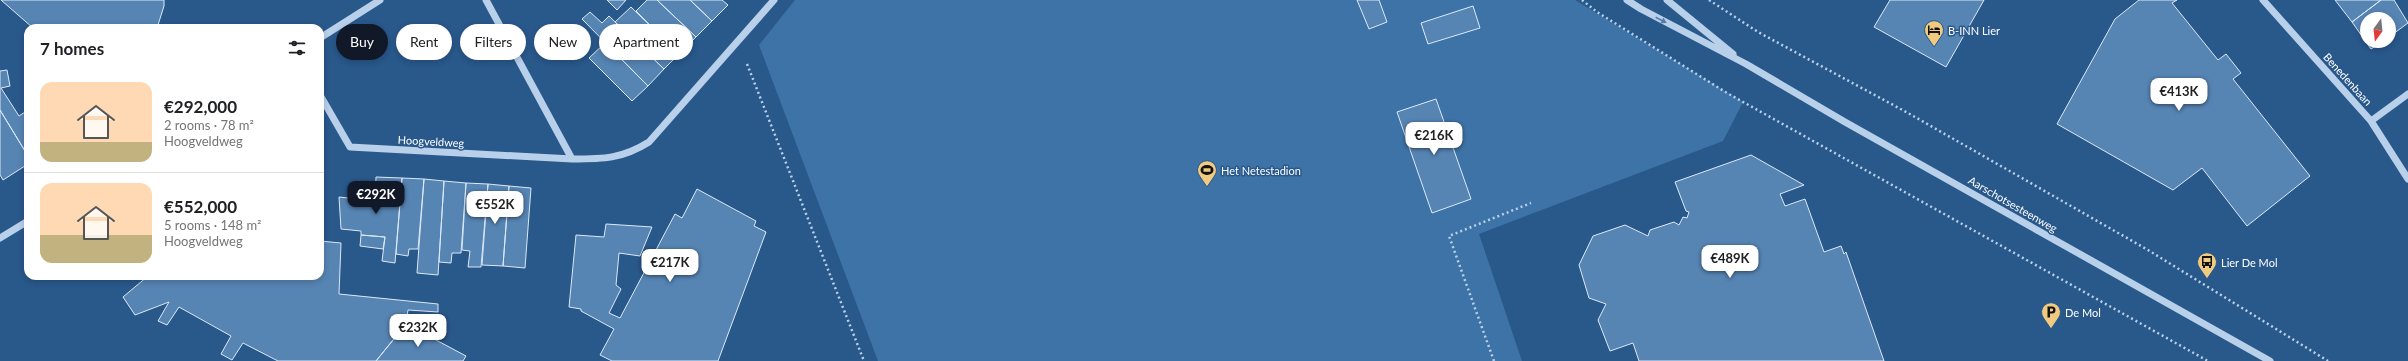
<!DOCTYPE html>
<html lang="en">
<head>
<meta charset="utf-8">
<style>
  :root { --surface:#fff; --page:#f6f6f6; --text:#202124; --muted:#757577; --line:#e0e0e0; --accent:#111827 }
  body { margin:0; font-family:Lato,sans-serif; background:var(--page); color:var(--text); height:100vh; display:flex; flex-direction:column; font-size:15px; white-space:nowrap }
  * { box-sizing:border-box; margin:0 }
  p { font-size:13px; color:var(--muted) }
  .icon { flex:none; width:22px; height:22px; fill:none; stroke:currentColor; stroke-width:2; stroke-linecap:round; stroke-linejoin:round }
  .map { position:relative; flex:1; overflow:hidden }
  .sheet { position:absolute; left:24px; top:24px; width:300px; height:256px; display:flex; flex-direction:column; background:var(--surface); border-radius:12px; box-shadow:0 2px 6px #0003 }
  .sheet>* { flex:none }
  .guide { position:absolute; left:336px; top:24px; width:380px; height:36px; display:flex; gap:8px }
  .needle { width:26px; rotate:195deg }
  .tools { position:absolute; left:2360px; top:12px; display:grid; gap:8px }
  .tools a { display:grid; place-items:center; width:36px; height:36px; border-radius:50%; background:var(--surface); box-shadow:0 2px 6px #0003; font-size:20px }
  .price { position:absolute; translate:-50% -34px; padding:0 9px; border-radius:8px; background:#fff; color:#222; font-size:13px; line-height:26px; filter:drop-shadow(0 1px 2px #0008) }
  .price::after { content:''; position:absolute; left:50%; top:24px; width:12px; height:9px; margin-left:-6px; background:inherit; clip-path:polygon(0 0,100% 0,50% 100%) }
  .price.selected { background:var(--accent); color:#fff }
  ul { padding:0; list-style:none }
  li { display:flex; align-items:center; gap:12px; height:100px; padding:0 16px }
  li+li { border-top:1px solid var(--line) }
  li span { display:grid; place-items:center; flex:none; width:112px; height:80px; border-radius:12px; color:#555 }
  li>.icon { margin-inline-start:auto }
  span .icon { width:48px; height:48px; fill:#fffc; stroke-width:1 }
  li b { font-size:17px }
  h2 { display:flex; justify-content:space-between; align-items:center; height:48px; padding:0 16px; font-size:17px }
  .tag { padding:0 14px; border-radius:18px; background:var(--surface); box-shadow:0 2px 6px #0003; font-size:14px; line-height:36px }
  .tag.selected { background:var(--accent); color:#fff }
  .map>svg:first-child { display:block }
  .green { fill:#3e73a7 }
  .building { fill:#5684b3; stroke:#dce9f7 }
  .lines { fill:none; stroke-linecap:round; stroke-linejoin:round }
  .path { stroke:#b8d0e9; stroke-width:2.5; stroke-dasharray:2 3; stroke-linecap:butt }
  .minor { stroke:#b8d0e9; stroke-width:7 }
  .oneway { fill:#547ca7 }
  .labels { text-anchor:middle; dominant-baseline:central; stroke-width:3; stroke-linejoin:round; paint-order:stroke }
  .poi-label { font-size:11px; fill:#fff; stroke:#29588b; text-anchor:start }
  .street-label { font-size:11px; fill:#fff; stroke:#29588b }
</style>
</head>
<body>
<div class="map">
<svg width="2408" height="361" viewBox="0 0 2408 361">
  <rect width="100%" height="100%" fill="#29588b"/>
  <path class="green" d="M795,0H1575L1743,102L1723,141L1479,234L1522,361H878L759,45Z"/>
  <path class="building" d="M1,0H164V6L157,28H33Z
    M607,0H626L617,10Z
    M647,0H657L696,37L679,54L636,11Z
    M657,0H690L712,21L696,37Z
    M690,0H722L728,5L712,21Z
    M1357,0H1379L1387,22L1369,29Z
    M1890,0H1984L1946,67L1874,27Z
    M2139,0H2177L2172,3L2218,60L2226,54L2241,73L2233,79L2310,176L2247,226L2202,168L2173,190L2057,124L2115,19Z
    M2335,0H2381L2352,22Z
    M2381,0H2394L2408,23L2389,37V19H2367V41H2383L2371,49L2352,22Z
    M1473,6L1480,28L1428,44L1421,23Z
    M631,7L679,54L664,69L615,22Z
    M590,12L602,23L609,16L664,69L648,86L582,19Z
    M605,43L648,86L632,101L589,58Z
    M7,70L10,86L1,88L19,116L28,110V156L0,110V71Z
    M1436,99L1471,199L1432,213L1397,112Z
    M0,110L28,156V164L3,180L0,175Z
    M1751,155L1804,185L1780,194L1785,206L1805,199L1824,252L1841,246L1844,254L1846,252L1884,361H1639L1633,343L1610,351L1598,320L1606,304L1589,298L1579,265L1593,236L1625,225L1648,236L1650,230L1674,222L1679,225L1683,217L1687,218L1689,212L1686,211L1675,182Z
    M376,177L402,178L395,263L382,261L385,237L361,235V231L341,229L339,197L375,201Z
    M402,178L424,179L418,249H409L408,256L396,254Z
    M424,179L444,181L438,275L417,273Z
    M444,181L466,183L461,253H452L451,263L439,262Z
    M466,183L488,184L481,267H468L470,251L462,250Z
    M488,184L509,186L503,266L482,265Z
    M509,186L531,188L525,268L503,266Z
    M697,189L756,221L754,226L766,232L718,361H612L600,355L614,329L581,311V309L569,307L576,235L604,237L606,224L652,227L640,256L619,253L616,285L621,289L609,313L620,318L675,214L682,218Z
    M361,235L385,237L383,249L360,246Z
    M320,241L341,243L339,294L438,304V312L408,310L406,324L376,361H278L243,343L232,360L221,354L231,336L179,307L167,325L158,321L169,302L135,315L123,297L148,276H320Z
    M406,324L466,356L463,361H376Z"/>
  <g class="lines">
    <path class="path" d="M1582,0L1597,12L1727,93L2208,361
      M1709,0L1758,32L1908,113L2148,250L2328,361
      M747,64L864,361
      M1494,361L1449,236L1531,203"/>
    <path class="minor" d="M486,0L572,159C603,159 622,159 649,142L774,0
      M1627,0L1641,9L1746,64L1845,122L2270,361
      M1667,0L1733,54
      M2263,0L2371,121L2408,179
      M320,38L380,0
      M320,95L350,147L572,159
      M2371,121L2408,94
      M0,238L28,221"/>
  </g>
  <defs><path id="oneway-solid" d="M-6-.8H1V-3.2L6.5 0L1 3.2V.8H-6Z"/></defs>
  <use class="oneway" href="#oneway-solid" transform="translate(1661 20) rotate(27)"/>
  <defs>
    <symbol id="hotel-pin" viewBox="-11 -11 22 30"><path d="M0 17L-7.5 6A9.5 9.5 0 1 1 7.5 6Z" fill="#f0ca7f" stroke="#29588b"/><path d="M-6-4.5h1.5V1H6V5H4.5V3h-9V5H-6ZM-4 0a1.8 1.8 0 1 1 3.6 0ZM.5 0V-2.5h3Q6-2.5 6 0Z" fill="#111"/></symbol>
    <symbol id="stadium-pin" viewBox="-11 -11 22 30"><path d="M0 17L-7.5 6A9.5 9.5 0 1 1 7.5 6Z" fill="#f0ca7f" stroke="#29588b"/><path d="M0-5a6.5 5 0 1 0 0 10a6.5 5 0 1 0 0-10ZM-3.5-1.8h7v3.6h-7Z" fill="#111"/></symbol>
    <symbol id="bus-pin" viewBox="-11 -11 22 30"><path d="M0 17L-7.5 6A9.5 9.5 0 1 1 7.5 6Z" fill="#f0ca7f" stroke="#29588b"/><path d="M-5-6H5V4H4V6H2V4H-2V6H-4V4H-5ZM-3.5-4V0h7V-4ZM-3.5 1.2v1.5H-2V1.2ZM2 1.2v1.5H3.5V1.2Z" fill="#111"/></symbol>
    <symbol id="parking-pin" viewBox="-11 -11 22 30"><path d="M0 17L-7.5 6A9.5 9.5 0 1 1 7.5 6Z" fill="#f0ca7f" stroke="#29588b"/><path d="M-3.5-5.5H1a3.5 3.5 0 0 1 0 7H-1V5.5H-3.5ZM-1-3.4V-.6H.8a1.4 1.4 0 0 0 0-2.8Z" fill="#111"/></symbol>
  </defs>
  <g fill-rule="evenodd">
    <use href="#hotel-pin" x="1923" y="19" width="22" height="30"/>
    <use href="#stadium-pin" x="1196" y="159" width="22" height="30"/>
    <use href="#bus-pin" x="2196" y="251" width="22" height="30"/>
    <use href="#parking-pin" x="2040" y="301" width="22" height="30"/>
  </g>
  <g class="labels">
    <g class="poi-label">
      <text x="1948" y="30">B-INN Lier</text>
      <text x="1221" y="170">Het Netestadion</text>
      <text x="2221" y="262">Lier De Mol</text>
      <text x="2065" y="312">De Mol</text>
    </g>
    <g class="street-label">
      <text transform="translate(2348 79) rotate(48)">Benedenbaan</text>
      <text transform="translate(431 141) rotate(3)">Hoogveldweg</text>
      <text transform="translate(2013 204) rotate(30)">Aarschotsesteenweg</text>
    </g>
  </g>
</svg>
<div class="tools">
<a><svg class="needle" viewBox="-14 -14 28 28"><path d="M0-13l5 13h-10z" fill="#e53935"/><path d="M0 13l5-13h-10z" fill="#757577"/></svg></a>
</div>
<b class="price" style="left:2179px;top:112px">€413K</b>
<b class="price" style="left:1434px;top:156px">€216K</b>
<b class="price selected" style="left:376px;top:215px">€292K</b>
<b class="price" style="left:495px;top:225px">€552K</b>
<b class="price" style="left:1730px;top:279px">€489K</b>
<b class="price" style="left:670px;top:283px">€217K</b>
<b class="price" style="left:418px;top:348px">€232K</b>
<div class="guide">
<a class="tag selected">Buy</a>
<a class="tag">Rent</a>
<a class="tag">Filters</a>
<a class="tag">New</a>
<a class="tag">Apartment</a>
</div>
<section class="sheet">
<h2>7 homes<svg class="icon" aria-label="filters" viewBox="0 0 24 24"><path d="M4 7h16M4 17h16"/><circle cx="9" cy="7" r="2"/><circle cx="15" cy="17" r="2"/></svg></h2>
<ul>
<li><span style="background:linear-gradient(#ffd9b3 75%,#c2b280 0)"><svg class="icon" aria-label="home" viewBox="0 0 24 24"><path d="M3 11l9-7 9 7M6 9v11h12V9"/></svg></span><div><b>€292,000</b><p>2 rooms · 78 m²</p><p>Hoogveldweg</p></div></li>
<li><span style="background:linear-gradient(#ffd9b3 65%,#c2b280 0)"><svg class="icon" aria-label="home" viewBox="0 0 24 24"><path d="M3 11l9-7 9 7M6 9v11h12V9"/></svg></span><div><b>€552,000</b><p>5 rooms · 148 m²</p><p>Hoogveldweg</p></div></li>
</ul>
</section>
</div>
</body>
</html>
